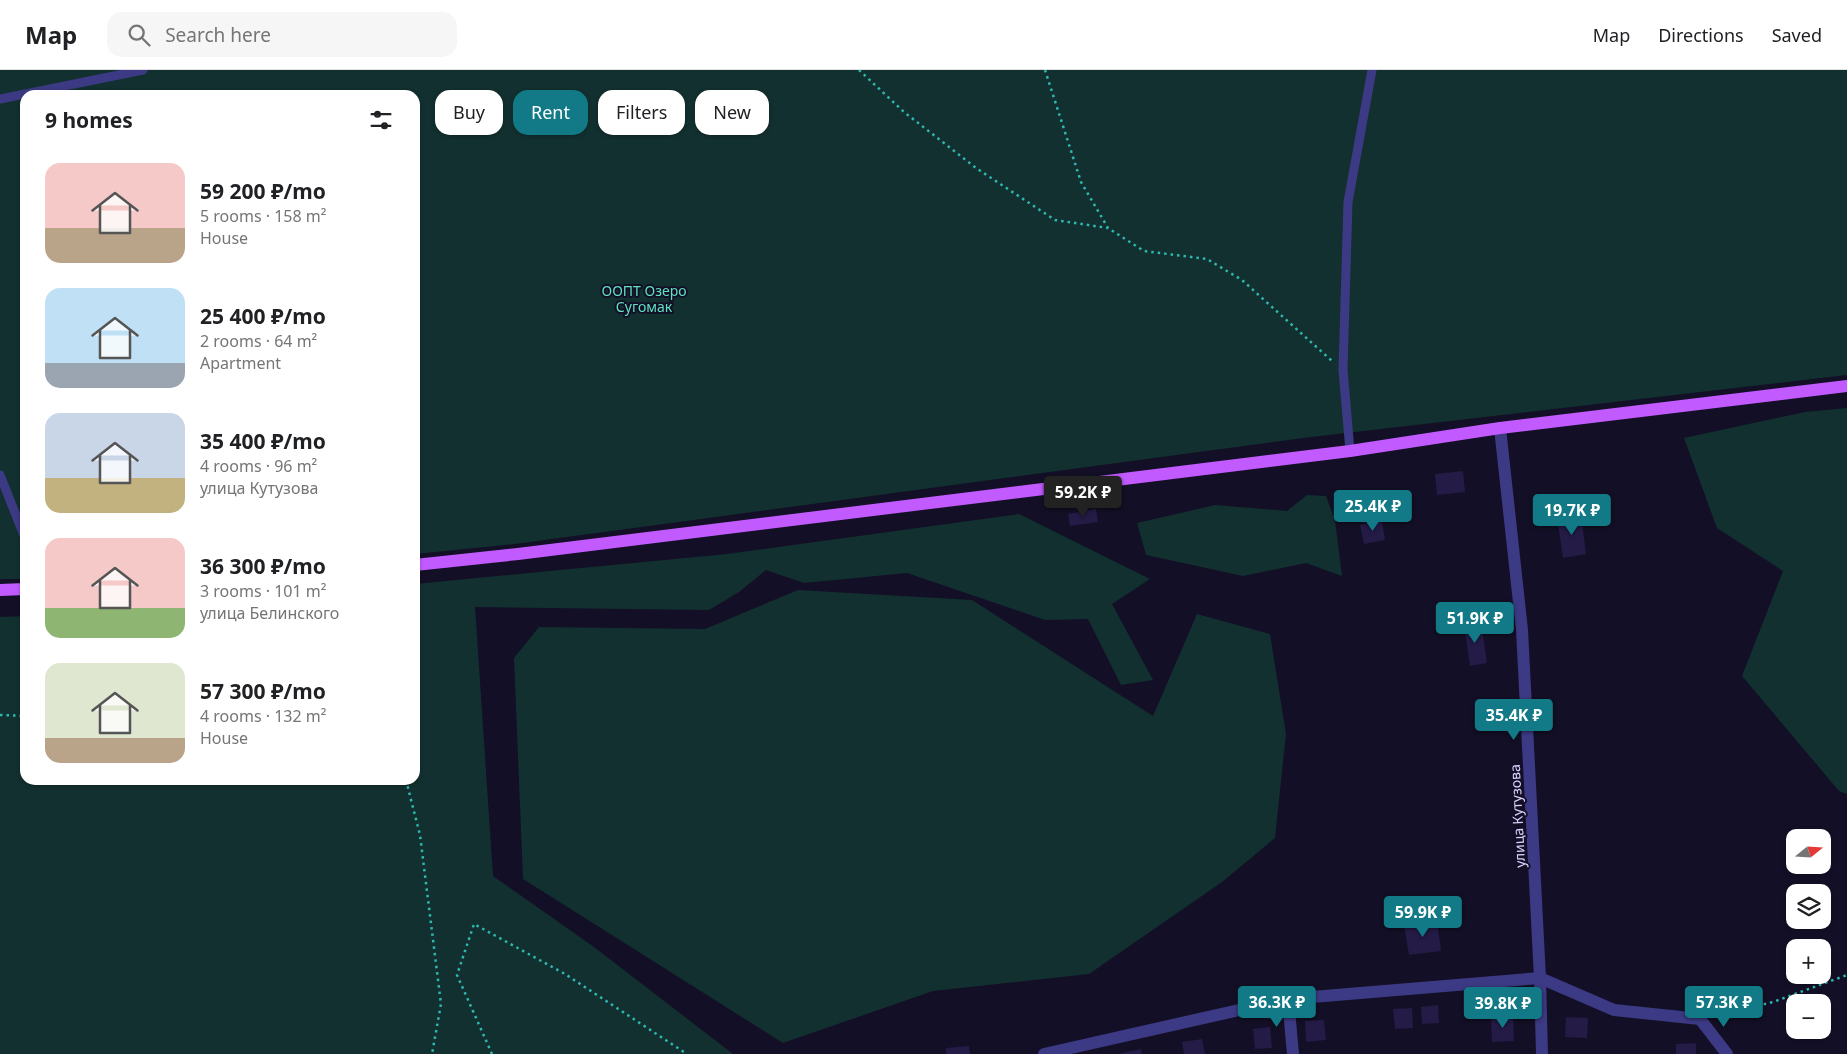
<!DOCTYPE html>
<html lang="en">
<head>
<meta charset="utf-8">
<style>
  :root { --surface:#fff; --page:#f6f6f6; --text:#202124; --muted:#757577; --line:#e0e0e0; --accent:#127987 }
  body { margin:0; font-family:"Noto Sans",sans-serif; background:var(--page); color:var(--text); height:100vh; display:flex; flex-direction:column; font-size:19px; white-space:nowrap }
  * { box-sizing:border-box; margin:0 }
  p { font-size:16px; color:var(--muted) }
  .icon { flex:none; width:28px; height:28px; fill:none; stroke:currentColor; stroke-width:2; stroke-linecap:round; stroke-linejoin:round }
  .map { position:relative; flex:1; overflow:hidden }
  .details { position:absolute; left:20px; top:20px; width:400px; height:695px; display:flex; flex-direction:column; background:var(--surface); border-radius:15px; box-shadow:0 1px 4px #0004 }
  .details>* { flex:none }
  .hud { position:absolute; left:435px; top:20px; width:475px; height:45px; display:flex; gap:10px }
  .needle { width:32px; rotate:72deg }
  .fabs { position:absolute; left:1786px; top:759px; display:grid; gap:10px }
  .fabs a { display:grid; place-items:center; width:45px; height:45px; border-radius:10px; background:var(--surface); box-shadow:0 1px 4px #0004; font-size:25px }
  .price { position:absolute; translate:-50% -42px; padding:0 11px; border-radius:5px; background:var(--accent); color:#fff; font-size:16px; line-height:32px; filter:drop-shadow(0 1px 2px #0008) }
  .price::after { content:''; position:absolute; left:50%; top:30px; width:15px; height:11px; margin-left:-8px; background:inherit; clip-path:polygon(0 0,100% 0,50% 100%) }
  .price.active { background:#222; color:#fff }
  ul { padding:0; list-style:none }
  li { display:flex; align-items:center; gap:15px; height:125px; padding:0 25px }
  li span { display:grid; place-items:center; flex:none; width:140px; height:100px; border-radius:15px; color:#555 }
  li>.icon { margin-inline-start:auto }
  span .icon { width:60px; height:60px; fill:#fffc; stroke-width:1 }
  li b { font-size:21px }
  h2 { display:flex; justify-content:space-between; align-items:center; height:60px; padding:0 25px; font-size:21px }
  .tag { padding:0 18px; border-radius:15px; background:var(--surface); box-shadow:0 1px 4px #0004; font-size:18px; line-height:45px }
  .tag.active { background:var(--accent); color:#fff }
  header { display:flex; align-items:center; gap:30px; box-sizing:border-box; height:70px; padding:0 25px; background:var(--surface); border-bottom:1px solid var(--line) }
  header strong { font-size:24px }
  nav { display:flex; gap:28px; margin-inline-start:auto; font-size:18px }
  .search { width:350px; height:45px; background:var(--page); display:flex; align-items:center; gap:12px; box-sizing:border-box; padding:0 18px; border-radius:15px; color:var(--muted); font-size:19px }
  .map>svg:first-child { display:block }
  .green { fill:#12302f }
  .building { fill:#241b47 }
  .lines { fill:none; stroke-linecap:round; stroke-linejoin:round }
  .path { stroke:#2fb8b0; stroke-width:2.5; stroke-dasharray:2.5 4; stroke-linecap:butt }
  .service { stroke:#3d3a85; stroke-width:9 }
  .minor { stroke:#3d3a85; stroke-width:12 }
  .primary { stroke:#c25bff; stroke-width:12 }
  .labels { text-anchor:middle; dominant-baseline:central; stroke-width:4; stroke-linejoin:round; paint-order:stroke }
  .park-label { font-size:14px; fill:#5fe0c0; stroke:#130f26 }
  .street-label { font-size:14px; fill:#d9d4ff; stroke:#130f26 }
</style>
</head>
<body>
<header>
<strong>Map</strong>
<div class="search"><svg class="icon" aria-label="search" viewBox="0 0 24 24"><circle cx="10" cy="10" r="6"/><path d="M15 15l6 6"/></svg>Search here</div>
<nav><a>Map</a><a>Directions</a><a>Saved</a></nav>
</header>
<div class="map">
<svg width="1847" height="984" viewBox="0 0 1847 984">
  <rect width="100%" height="100%" fill="#130f26"/>
  <path class="green" d="M0,0H1847V305L1303,368L515,474L415,484V25H25V509H0Z
    M1847,338V724L1839,721L1742,606L1783,501L1717,458L1684,368L1805,342Z
    M1307,425L1326,426L1335,450L1342,506L1306,493L1243,506L1146,485L1137,453L1215,435L1287,441Z
    M1019,444L1150,509L1112,534L1153,610L1121,615L1088,549L1045,550L907,503L804,513L766,500L739,522L709,540L475,537L493,806L594,877L733,984H0V547L25,546V710H415V514L727,484Z
    M798,520L972,530L1153,646L1197,544L1270,564L1286,664L1275,768L1222,812L1089,904L933,921L783,973L523,809L514,588L539,557L705,559Z"/>
  <path class="building" d="M1463,401L1465,422L1437,425L1435,404Z
    M1096,439L1098,452L1070,456L1068,444Z
    M1581,444L1586,484L1563,488L1557,447Z
    M1382,451L1385,470L1364,474L1360,455Z
    M1481,553L1487,593L1470,596L1464,555Z
    M1437,850L1441,881L1409,885L1404,855Z
    M1438,935L1439,953L1422,954L1421,937Z
    M1412,938L1413,958L1395,959L1393,939Z
    M1513,946L1514,971L1492,972L1491,947Z
    M1566,947L1588,948L1587,968L1565,967Z
    M1324,950L1326,970L1306,972L1305,951Z
    M1270,957L1272,978L1255,979L1253,959Z
    M1202,969L1205,984H1184L1182,972Z
    M1696,973V984H1676V974Z
    M969,976L970,984H946V978Z
    M1141,979L1142,984H1121V983Z"/>
  <g class="lines">
    <path class="path" d="M859,0L904,42L976,98L1055,150L1108,158
      M1045,0L1081,112L1108,158L1144,181L1207,189L1242,210L1332,291
      M0,645L25,646
      M406,710L420,765L441,934L432,984
      M1713,946L1773,932L1847,905
      M492,984L457,905L474,854L565,904L687,984"/>
    <path class="service" d="M0,29L143,0
      M1350,381L1343,300L1348,132L1372,0
      M0,405L25,468"/>
    <path class="minor" d="M1500,358L1522,560L1540,908L1542,984
      M1288,929L1293,984
      M1044,984L1288,929L1540,908L1614,940L1700,949L1727,984"/>
    <path class="primary" d="M415,495L518,484L1350,381L1500,358L1847,316
      M0,520L25,519"/>
  </g>
  <g class="labels">
    <g class="park-label">
      <text x="644" y="220">ООПТ Озеро<tspan x="644" dy="16">Сугомак</tspan></text>
    </g>
    <g class="street-label">
      <text transform="translate(1517 746) rotate(-93)">улица Кутузова</text>
    </g>
  </g>
</svg>
<div class="fabs">
<a><svg class="needle" viewBox="-14 -14 28 28"><path d="M0-13l5 13h-10z" fill="#e53935"/><path d="M0 13l5-13h-10z" fill="#757577"/></svg></a>
<a><svg class="icon" aria-label="layers" viewBox="0 0 24 24"><path d="M12 4l9 5-9 5-9-5zM3 14l9 5 9-5"/></svg></a>
<a>+</a>
<a>−</a>
</div>
<b class="price active" style="left:1083px;top:448px">59.2K ₽</b>
<b class="price" style="left:1373px;top:462px">25.4K ₽</b>
<b class="price" style="left:1572px;top:466px">19.7K ₽</b>
<b class="price" style="left:1475px;top:574px">51.9K ₽</b>
<b class="price" style="left:1514px;top:671px">35.4K ₽</b>
<b class="price" style="left:1423px;top:868px">59.9K ₽</b>
<b class="price" style="left:1277px;top:958px">36.3K ₽</b>
<b class="price" style="left:1724px;top:958px">57.3K ₽</b>
<b class="price" style="left:1503px;top:959px">39.8K ₽</b>
<div class="hud">
<a class="tag">Buy</a>
<a class="tag active">Rent</a>
<a class="tag">Filters</a>
<a class="tag">New</a>
</div>
<section class="details">
<h2>9 homes<svg class="icon" aria-label="filters" viewBox="0 0 24 24"><path d="M4 7h16M4 17h16"/><circle cx="9" cy="7" r="2"/><circle cx="15" cy="17" r="2"/></svg></h2>
<ul>
<li><span style="background:linear-gradient(#f6c9c9 65%,#b9a48a 0)"><svg class="icon" aria-label="home" viewBox="0 0 24 24"><path d="M3 11l9-7 9 7M6 9v11h12V9"/></svg></span><div><b>59 200 ₽/mo</b><p>5 rooms · 158 m²</p><p>House</p></div></li>
<li><span style="background:linear-gradient(#bfe0f5 75%,#9aa5b1 0)"><svg class="icon" aria-label="home" viewBox="0 0 24 24"><path d="M3 11l9-7 9 7M6 9v11h12V9"/></svg></span><div><b>25 400 ₽/mo</b><p>2 rooms · 64 m²</p><p>Apartment</p></div></li>
<li><span style="background:linear-gradient(#c9d6e8 65%,#c2b280 0)"><svg class="icon" aria-label="home" viewBox="0 0 24 24"><path d="M3 11l9-7 9 7M6 9v11h12V9"/></svg></span><div><b>35 400 ₽/mo</b><p>4 rooms · 96 m²</p><p>улица Кутузова</p></div></li>
<li><span style="background:linear-gradient(#f6c9c9 70%,#8fb573 0)"><svg class="icon" aria-label="home" viewBox="0 0 24 24"><path d="M3 11l9-7 9 7M6 9v11h12V9"/></svg></span><div><b>36 300 ₽/mo</b><p>3 rooms · 101 m²</p><p>улица Белинского</p></div></li>
<li><span style="background:linear-gradient(#dfe7d0 75%,#b9a48a 0)"><svg class="icon" aria-label="home" viewBox="0 0 24 24"><path d="M3 11l9-7 9 7M6 9v11h12V9"/></svg></span><div><b>57 300 ₽/mo</b><p>4 rooms · 132 m²</p><p>House</p></div></li>
</ul>
</section>
</div>
</body>
</html>
